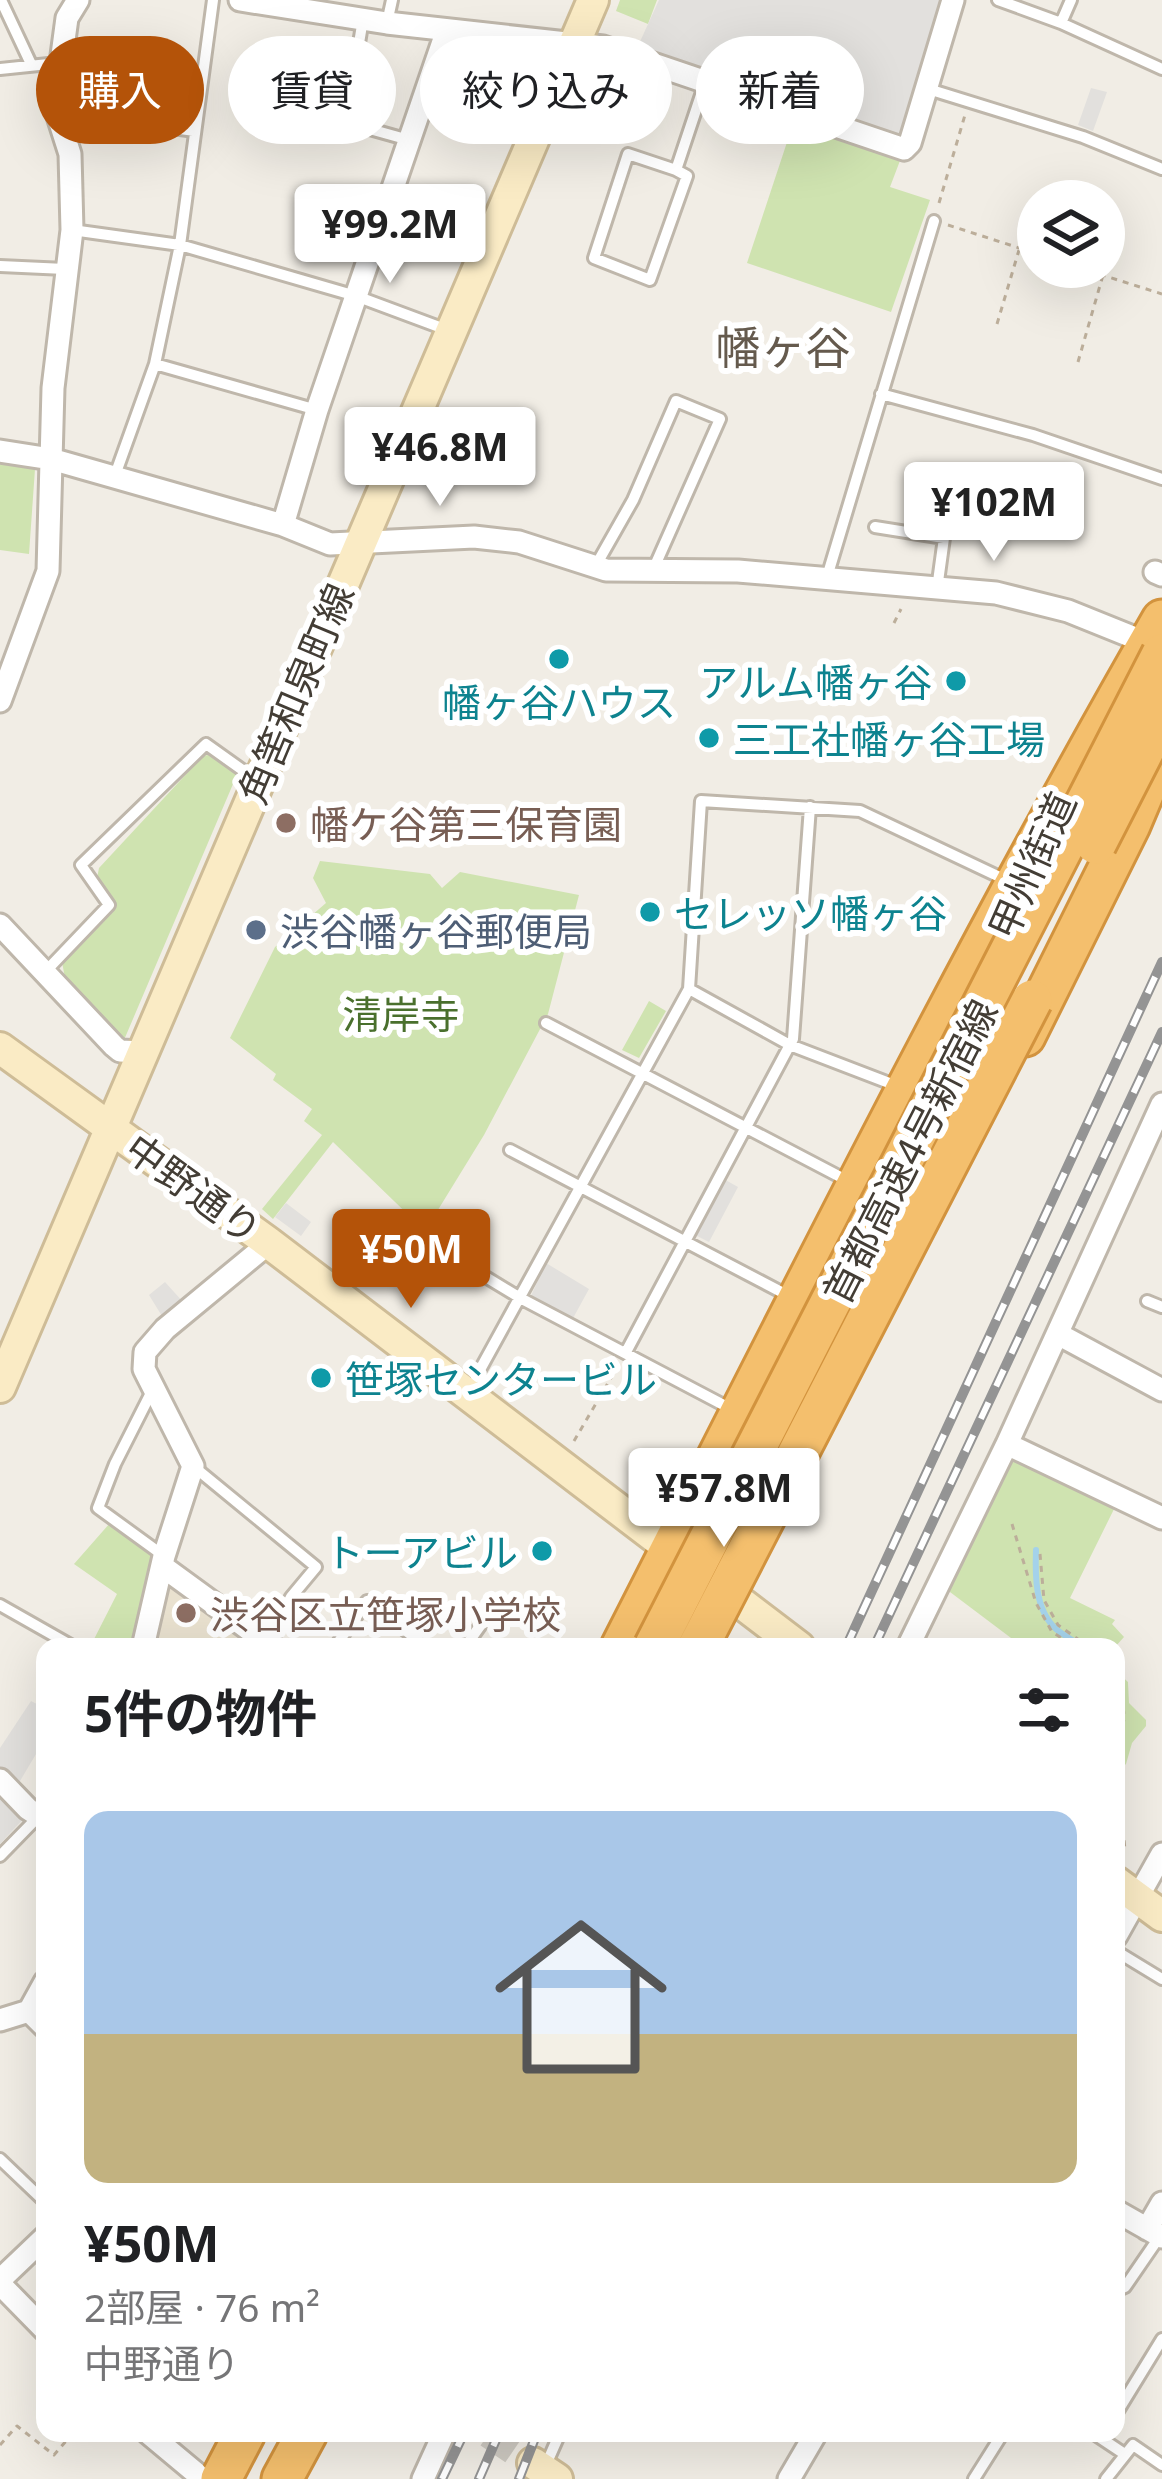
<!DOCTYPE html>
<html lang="ja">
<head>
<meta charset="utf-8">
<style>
  :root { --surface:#fff; --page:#f6f6f6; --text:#202124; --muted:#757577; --accent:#b45309 }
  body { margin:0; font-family:"Noto Sans","Noto Sans JP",sans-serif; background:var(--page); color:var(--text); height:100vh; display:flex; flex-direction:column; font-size:45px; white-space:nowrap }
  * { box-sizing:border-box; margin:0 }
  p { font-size:39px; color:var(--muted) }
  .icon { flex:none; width:66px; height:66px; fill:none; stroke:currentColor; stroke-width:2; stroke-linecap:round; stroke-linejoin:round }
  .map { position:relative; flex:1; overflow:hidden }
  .sheet { position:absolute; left:36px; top:1638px; width:1089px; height:804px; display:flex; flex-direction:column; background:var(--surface); border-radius:24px; box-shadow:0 12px 48px #0002 }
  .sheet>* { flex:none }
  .hud { position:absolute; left:36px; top:36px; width:1092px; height:108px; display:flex; gap:24px }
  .fabs { position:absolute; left:1017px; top:180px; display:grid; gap:24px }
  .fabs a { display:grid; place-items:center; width:108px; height:108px; border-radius:50%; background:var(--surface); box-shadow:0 12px 48px #0002; font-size:60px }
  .price { position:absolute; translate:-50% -102px; padding:0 27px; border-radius:12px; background:#fff; color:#222; font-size:39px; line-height:78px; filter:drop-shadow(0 3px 6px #0008) }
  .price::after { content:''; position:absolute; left:50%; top:72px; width:36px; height:27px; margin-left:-18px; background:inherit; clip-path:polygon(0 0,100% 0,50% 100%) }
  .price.selected { background:var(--accent); color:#fff }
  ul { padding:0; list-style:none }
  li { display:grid; align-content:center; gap:24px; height:636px; padding:0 48px }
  li span { display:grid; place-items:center; height:372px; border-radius:24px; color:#555 }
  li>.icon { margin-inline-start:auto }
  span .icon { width:216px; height:216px; fill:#fffc; stroke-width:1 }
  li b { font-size:51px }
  h2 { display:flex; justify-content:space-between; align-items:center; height:144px; padding:0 48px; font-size:51px }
  .pill { padding:0 42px; border-radius:54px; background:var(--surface); box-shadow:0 12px 48px #0002; font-size:42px; line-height:108px }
  .pill.selected { background:var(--accent); color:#fff }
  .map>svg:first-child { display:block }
  .education { fill:#e9e1cf }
  .green { fill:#cfe3b0 }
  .parking { fill:#e2e0dd }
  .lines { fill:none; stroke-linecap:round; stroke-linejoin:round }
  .stream { stroke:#a4d2ea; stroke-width:6 }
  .secondary-tunnel { stroke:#cecac2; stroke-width:30; stroke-dasharray:30 15; stroke-linecap:butt }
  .lane-casing { stroke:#bfb7ab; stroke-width:16 }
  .street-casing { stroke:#bfb7ab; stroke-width:27 }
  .secondary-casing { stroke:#cebc97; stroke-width:36 }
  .highway-casing { stroke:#d2933e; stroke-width:45 }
  .path { stroke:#bcae9a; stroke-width:3; stroke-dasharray:6 6; stroke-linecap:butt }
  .lane { stroke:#fff; stroke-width:10 }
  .street { stroke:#fff; stroke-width:21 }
  .secondary { stroke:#faebc5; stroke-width:30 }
  .highway { stroke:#f4bf6d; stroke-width:39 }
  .rail-casing { stroke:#949494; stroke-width:10 }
  .rail { stroke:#fff; stroke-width:6; stroke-dasharray:18; stroke-linecap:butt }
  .highway-bridge-casing { stroke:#d2933e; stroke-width:45; stroke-linecap:butt }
  .highway-bridge { stroke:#f4bf6d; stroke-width:39 }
  .culture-dot { fill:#0f9aa8; stroke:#fff; stroke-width:4.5 }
  .education-dot { fill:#8d6e63; stroke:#fff; stroke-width:4.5 }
  .service-dot { fill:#5c6f8a; stroke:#fff; stroke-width:4.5 }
  .labels { text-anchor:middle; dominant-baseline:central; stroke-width:12; stroke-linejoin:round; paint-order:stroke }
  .culture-label { font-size:39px; fill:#0d838f; stroke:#fff; text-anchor:start }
  .street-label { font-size:39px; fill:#433d35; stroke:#fff }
  .education-label { font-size:39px; fill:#785e54; stroke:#fff; text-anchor:start }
  .service-label { font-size:39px; fill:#4e5e75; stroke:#fff; text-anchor:start }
  .park-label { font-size:39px; fill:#4a702d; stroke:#fff }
  .quarter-label { font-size:45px; fill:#655a4d; stroke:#fff }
</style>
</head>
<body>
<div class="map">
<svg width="1162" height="2479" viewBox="0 0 1162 2479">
  <rect width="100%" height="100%" fill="#f1ede5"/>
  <path class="education" d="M168,1579L259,1647H148Z"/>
  <path class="green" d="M620,0H657L648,24L616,11Z
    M794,121L901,158L890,187L930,200L891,312L747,263Z
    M0,464L35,469L29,554L0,550Z
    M213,754L239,770L124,1040L65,978L62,962L116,907L97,878L99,868L203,756Z
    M320,861L430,874L442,888L460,872L579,895L548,1014L484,1135L425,1231L333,1142L273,1219L262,1209L322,1135L304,1121L312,1109L273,1080L276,1074L230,1038L275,947L326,903L313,878Z
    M649,1001L666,1011L639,1058L622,1050Z
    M1011,1451L1119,1499L1070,1598L1115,1620L1112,1624L1124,1637L1115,1647H1023L946,1589Z
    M110,1523L159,1558L137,1647H90L117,1594L74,1564Z
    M1116,1671L1128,1682L1129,1703L1146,1720V1726L1132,1743L1126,1764L1116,1773Z"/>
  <path class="parking" d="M659,0H945L914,105L898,141L638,46Z
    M1091,88L1107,92L1093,131L1078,125Z
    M722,1178L738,1187L709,1242L693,1234Z
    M286,1203L311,1222L301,1236L275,1217Z
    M546,1263L589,1289L572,1320L530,1298Z
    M165,1282L184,1303L165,1321L149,1295Z
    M31,1701L45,1708V1739L17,1786L0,1770V1748Z
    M0,1793L25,1817L0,1844Z"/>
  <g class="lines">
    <path class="stream" d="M1036,1550C1035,1576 1035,1610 1056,1629C1064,1636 1074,1640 1082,1647
      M1116,1698L1121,1712L1116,1733"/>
    <path class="secondary-tunnel" d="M489,2433L533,2463"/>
    <defs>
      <path id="lane" d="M1,0L31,64
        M998,0L1061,23L1162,69
        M363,19L351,92L341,121L409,140
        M387,23L392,0
        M1061,23L1071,0
        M0,69L58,63
        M925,88L1083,137L1162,169
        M60,113L195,131
        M676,170L628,154L594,258L650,280L687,176L676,170L705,83
        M72,230L180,245L356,296L450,331
        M0,266L65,269
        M155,364L317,410
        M881,394L1033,435L1162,479
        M114,478L155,364L180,245L213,0
        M875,527L944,538L937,589
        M595,567L633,500L676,401L720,419L653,570
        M827,577L934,221
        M45,972L109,905L81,865L206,744L255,779
        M689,989L790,1045L897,1086
        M546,1023L848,1181
        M510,1150L789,1296
        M418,1236L522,1299L735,1411
        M1147,1301L1162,1307
        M626,1352L793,1039L810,807
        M476,1377L689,989L701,801L860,811L1006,880
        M153,1389L115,1464L98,1508L164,1556
        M193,1466L316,1567L291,1597L268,1641
        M0,1605L74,1647
        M335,1647L367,1601L427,1647
        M465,1647L480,1626
        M0,1856L38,1817
        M1116,1951L1162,1979
        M0,2159L45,2202
        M1116,2291L1125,2287L1160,2236
        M1116,2414L1162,2339
        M1093,2433L1123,2453
        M545,2467L560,2433
        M974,2479L1003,2433
        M1106,2479L1133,2445L1162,2465"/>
      <path id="street" d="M240,0L387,23L603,47L904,149L910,143L953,0
        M0,451L51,459L283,525L330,544L474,537L519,542L606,570L738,571L996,593L1068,611L1140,640
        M283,525L317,410L447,30
        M1155,572L1162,575
        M0,701L48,571L53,388L72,230L70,154L55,107L67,18L78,0
        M0,925L114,1046L120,1051L143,1052
        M1058,1334L1162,1390
        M1007,1444L1162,1518
        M162,1566L273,1647
        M143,1647L164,1556L193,1466L144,1369L145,1352L165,1329L269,1243
        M908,1647L1007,1444L1162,1104
        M0,1780L28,1809L45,1820
        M1116,1936L1162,1854
        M29,2011L45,1982
        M0,2020L29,2011L45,2027
        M1116,2211L1162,2237
        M1147,2229L1162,2203
        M0,2280L45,2237
        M0,2284L45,2330
        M148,2433L196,2473
        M423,2479L444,2433
        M789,2479L816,2433"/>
      <path id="secondary" d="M0,1048L269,1243L799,1647
        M0,1387L593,0
        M1116,1882L1162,1916
        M533,2463L557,2479"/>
      <path id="highway" d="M1025,1036L1130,825L1162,749
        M621,1647C797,1302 969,955 1162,620
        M221,2479L245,2433
        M282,2479L307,2433"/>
    </defs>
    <use href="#lane" class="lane-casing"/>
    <use href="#street" class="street-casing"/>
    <use href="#secondary" class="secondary-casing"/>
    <use href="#highway" class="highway-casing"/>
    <path class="path" d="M939,203L965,115
      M948,225L1038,254
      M1077,267L1162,294
      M997,324L1019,250
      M1078,362L1103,275
      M894,623L901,609
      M574,1441L618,1366
      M1012,1524L1036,1603L1052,1632L1076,1647
      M1040,1554L1044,1600L1058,1625L1089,1647
      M1116,1685C1125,1707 1128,1722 1116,1742
      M1116,1832L1124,1839L1125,1850
      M0,2445L17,2426L54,2455L73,2433"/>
    <use href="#lane" class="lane"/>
    <use href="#street" class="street"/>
    <use href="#secondary" class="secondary"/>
    <use href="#highway" class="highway"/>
    <defs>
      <path id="rail" d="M846,1647L1162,962
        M874,1647L1162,1032
        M442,2479L464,2433
        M479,2479L499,2433
        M519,2479L537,2433"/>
    </defs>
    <use href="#rail" class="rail-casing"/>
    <use href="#rail" class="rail"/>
    <defs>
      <path id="highway-bridge" d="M1096,844L1162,715
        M654,1647L1162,654
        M698,1647L1032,1000"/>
    </defs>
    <use href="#highway-bridge" class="highway-bridge-casing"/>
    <use href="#highway-bridge" class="highway-bridge"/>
  </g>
  <g class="culture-dot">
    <circle cx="559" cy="659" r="12"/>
    <circle cx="956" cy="681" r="12"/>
    <circle cx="709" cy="738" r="12"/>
    <circle cx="650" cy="912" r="12"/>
    <circle cx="321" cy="1378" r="12"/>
    <circle cx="542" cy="1551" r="12"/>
  </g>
  <g class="education-dot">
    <circle cx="286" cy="823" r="12"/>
    <circle cx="186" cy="1613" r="12"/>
  </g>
  <circle class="service-dot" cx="256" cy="930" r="12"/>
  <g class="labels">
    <g class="culture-label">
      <text x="932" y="681" text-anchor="end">アルム幡ヶ谷</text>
      <text x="559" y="701" text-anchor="middle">幡ヶ谷ハウス</text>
      <text x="733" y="738">三工社幡ヶ谷工場</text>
      <text x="674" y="912">セレッソ幡ヶ谷</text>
      <text x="345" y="1378">笹塚センタービル</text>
      <text x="518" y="1551" text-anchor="end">トーアビル</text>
    </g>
    <g class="street-label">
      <text transform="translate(295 693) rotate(-67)">角筈和泉町線</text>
      <text transform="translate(1031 865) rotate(-66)">甲州街道</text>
      <text transform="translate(909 1151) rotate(-63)">首都高速4号新宿線</text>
      <text transform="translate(194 1188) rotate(36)">中野通り</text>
    </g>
    <g class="education-label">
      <text x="310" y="823">幡ケ谷第三保育園</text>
      <text x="210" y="1613">渋谷区立笹塚小学校</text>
    </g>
    <g class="service-label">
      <text x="280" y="930">渋谷幡ヶ谷郵便局</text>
    </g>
    <g class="park-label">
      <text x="401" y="1013">清岸寺</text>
    </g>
    <g class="quarter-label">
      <text x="783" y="346">幡ヶ谷</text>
    </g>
  </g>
</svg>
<div class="fabs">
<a><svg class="icon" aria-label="layers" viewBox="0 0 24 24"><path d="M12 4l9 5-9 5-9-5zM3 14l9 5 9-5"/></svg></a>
</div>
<b class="price" style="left:390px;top:286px">¥99.2M</b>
<b class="price" style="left:440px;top:509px">¥46.8M</b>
<b class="price" style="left:994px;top:564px">¥102M</b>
<b class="price selected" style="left:411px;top:1311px">¥50M</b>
<b class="price" style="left:724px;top:1550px">¥57.8M</b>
<div class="hud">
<a class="pill selected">購入</a>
<a class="pill">賃貸</a>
<a class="pill">絞り込み</a>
<a class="pill">新着</a>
</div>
<section class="sheet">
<h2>5件の物件<svg class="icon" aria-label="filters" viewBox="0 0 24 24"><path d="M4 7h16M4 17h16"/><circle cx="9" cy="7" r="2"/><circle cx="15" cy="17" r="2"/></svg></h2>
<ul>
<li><span style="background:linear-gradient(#a9c7e8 60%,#c2b280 0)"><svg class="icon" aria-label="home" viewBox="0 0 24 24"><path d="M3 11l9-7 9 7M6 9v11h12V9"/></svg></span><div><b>¥50M</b><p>2部屋 · 76 m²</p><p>中野通り</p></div></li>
</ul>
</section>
</div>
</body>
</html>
